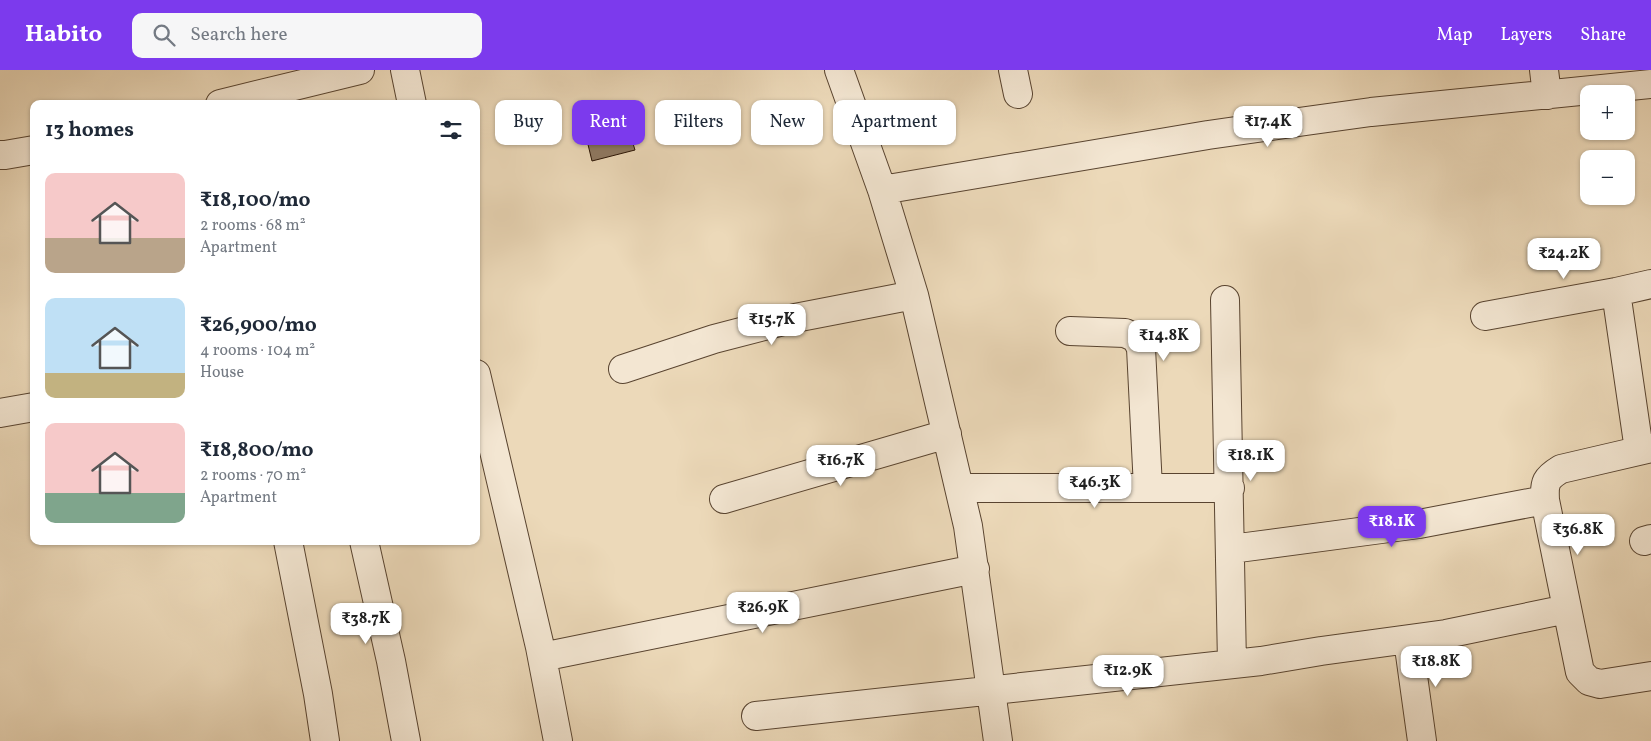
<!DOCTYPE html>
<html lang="en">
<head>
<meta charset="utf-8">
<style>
  :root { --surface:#fff; --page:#f6f6f7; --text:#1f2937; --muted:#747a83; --accent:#7c3aed }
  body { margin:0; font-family:Vollkorn,serif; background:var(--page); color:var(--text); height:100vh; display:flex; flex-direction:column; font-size:19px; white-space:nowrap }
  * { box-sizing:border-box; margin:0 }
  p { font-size:16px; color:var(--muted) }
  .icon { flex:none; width:28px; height:28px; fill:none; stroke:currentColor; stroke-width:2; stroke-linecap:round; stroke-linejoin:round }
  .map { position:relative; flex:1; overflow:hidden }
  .side { position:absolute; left:30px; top:30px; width:450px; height:445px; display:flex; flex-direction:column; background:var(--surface); border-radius:10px; box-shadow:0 1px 4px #0004 }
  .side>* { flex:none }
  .guide { position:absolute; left:495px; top:30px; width:475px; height:45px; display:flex; gap:10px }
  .tools { position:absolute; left:1580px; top:15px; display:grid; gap:10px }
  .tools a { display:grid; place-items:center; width:55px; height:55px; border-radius:10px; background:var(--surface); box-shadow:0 1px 4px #0004; font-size:25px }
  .price { position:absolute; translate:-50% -42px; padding:0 11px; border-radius:10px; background:#fff; color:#222; font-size:16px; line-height:32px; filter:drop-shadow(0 1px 2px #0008) }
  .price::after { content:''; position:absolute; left:50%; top:30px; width:15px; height:11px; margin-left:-8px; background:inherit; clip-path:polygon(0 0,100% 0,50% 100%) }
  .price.on { background:var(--accent); color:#fff }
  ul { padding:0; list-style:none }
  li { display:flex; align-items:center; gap:15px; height:125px; padding:0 15px }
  li span { display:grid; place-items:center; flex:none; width:140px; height:100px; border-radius:10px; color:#555 }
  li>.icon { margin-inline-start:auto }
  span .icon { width:60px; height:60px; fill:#fffc; stroke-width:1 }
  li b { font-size:21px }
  h2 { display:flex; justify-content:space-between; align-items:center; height:60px; padding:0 15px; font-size:21px }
  .tag { padding:0 18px; border-radius:10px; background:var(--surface); box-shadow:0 1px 4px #0004; font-size:18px; line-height:45px }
  .tag.on { background:var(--accent); color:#fff }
  header { display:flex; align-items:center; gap:30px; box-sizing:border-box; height:70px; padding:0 25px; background:var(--accent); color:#fff }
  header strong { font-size:24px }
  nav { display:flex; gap:28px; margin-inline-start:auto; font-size:18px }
  .search { width:350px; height:45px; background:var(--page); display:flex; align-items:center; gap:12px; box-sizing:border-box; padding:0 18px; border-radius:10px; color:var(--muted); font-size:19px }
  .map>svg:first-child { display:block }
  .building { fill:#8e7962; stroke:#281203 }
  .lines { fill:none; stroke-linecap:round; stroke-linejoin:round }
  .minor-casing { stroke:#594430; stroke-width:30 }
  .minor { stroke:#f3e6d2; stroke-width:28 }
</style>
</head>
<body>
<header>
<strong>Habito</strong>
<div class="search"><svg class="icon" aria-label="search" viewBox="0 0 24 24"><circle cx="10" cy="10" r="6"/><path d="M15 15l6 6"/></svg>Search here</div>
<nav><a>Map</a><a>Layers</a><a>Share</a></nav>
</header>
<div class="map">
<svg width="1651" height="671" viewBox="0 0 1651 671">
  <rect width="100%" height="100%" fill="#ecd9b9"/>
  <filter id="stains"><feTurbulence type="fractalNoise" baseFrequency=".004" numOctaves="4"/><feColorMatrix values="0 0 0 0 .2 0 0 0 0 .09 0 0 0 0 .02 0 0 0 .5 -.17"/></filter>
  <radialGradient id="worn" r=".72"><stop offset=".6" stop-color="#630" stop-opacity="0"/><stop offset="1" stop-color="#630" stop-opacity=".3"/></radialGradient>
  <path class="building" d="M630,42L635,59L611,66L612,72L631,67L635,80L592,91L583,54Z"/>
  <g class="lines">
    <defs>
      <path id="minor" d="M405,0L412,34
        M839,0L882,120L914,225L968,456L998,671
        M1013,0L1018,24
        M1544,0L1547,25
        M220,34L360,0
        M0,85H5L34,80
        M882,120L1208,65L1306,51L1371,42L1651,14
        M1616,222L1639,380
        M1225,230L1232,594
        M1485,246L1616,222L1651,214
        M1070,261L1125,263L1136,268L1141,278L1148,418
        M623,299L714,269L795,248L914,225
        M476,304L540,577L558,671
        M0,343L34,337
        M1651,378L1561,399C1546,408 1544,412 1545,430L1580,602L1589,611L1600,614L1651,606
        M960,418H1230
        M724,429L947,364
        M288,471L318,624L325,671
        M364,471L391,591L406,671
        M1644,471L1651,469
        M1231,479L1419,454L1545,430
        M1408,570L1422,671
        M542,587L975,499
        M756,646L1261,591L1321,581L1446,564L1567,539"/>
    </defs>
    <use href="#minor" class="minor-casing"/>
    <use href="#minor" class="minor"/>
  </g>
  <rect width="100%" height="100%" filter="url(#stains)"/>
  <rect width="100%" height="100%" fill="url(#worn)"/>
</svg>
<div class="tools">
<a>+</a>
<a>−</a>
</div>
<b class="price" style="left:1268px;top:78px">₹17.4K</b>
<b class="price" style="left:1564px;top:210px">₹24.2K</b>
<b class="price" style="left:772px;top:276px">₹15.7K</b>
<b class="price" style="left:1164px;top:292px">₹14.8K</b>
<b class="price" style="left:1251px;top:412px">₹18.1K</b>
<b class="price" style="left:841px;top:417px">₹16.7K</b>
<b class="price" style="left:1095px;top:439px">₹46.3K</b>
<b class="price on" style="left:1392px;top:478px">₹18.1K</b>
<b class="price" style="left:1578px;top:486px">₹36.8K</b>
<b class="price" style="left:763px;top:564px">₹26.9K</b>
<b class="price" style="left:366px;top:575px">₹38.7K</b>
<b class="price" style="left:1436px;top:618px">₹18.8K</b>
<b class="price" style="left:1128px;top:627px">₹12.9K</b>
<div class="guide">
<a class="tag">Buy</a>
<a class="tag on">Rent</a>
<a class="tag">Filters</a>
<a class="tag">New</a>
<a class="tag">Apartment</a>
</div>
<section class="side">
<h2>13 homes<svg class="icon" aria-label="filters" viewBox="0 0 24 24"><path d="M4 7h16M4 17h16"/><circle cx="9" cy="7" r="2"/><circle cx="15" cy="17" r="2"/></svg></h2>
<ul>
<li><span style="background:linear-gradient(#f6c9c9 65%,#b9a48a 0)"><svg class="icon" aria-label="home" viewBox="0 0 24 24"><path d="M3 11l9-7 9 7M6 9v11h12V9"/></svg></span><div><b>₹18,100/mo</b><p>2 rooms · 68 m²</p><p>Apartment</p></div></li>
<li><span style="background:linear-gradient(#bfe0f5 75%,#c2b280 0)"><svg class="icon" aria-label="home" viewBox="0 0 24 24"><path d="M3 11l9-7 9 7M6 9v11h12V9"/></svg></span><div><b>₹26,900/mo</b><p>4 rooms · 104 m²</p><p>House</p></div></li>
<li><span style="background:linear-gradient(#f6c9c9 70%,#7fa58c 0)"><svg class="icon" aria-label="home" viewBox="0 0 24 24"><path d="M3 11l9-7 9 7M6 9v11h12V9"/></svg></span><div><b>₹18,800/mo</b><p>2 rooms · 70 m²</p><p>Apartment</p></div></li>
</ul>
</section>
</div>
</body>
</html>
